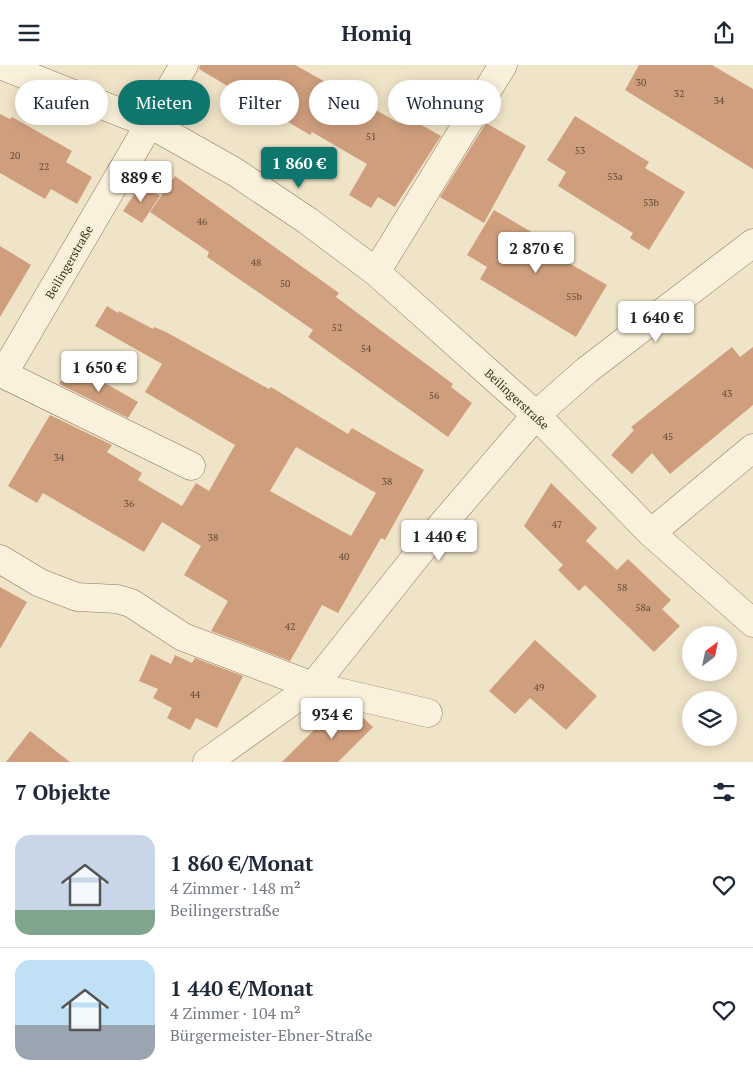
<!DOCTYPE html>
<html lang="de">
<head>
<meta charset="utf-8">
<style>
  :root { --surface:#fff; --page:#f2f2f3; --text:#1f2937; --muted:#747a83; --line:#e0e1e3; --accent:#0f766e }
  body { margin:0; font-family:"PT Serif",serif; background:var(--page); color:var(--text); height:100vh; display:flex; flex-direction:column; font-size:19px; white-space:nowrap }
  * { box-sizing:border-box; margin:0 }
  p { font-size:16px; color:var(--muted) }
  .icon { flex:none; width:28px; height:28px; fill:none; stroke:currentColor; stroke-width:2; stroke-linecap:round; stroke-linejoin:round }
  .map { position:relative; height:697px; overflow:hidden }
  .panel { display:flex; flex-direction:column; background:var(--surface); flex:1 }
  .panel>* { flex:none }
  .guide { position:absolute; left:15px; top:15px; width:500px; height:45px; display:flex; gap:10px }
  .needle { width:32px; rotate:33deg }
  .controls { position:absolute; left:682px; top:561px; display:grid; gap:10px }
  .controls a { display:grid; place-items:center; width:55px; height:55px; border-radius:50%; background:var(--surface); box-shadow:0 2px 12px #0003; font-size:25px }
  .price { position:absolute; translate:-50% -42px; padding:0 11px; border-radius:5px; background:#fff; color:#222; font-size:16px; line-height:32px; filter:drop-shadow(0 1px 2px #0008) }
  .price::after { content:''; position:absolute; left:50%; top:30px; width:15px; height:11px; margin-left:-8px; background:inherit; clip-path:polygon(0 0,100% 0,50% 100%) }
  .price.on { background:var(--accent); color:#fff }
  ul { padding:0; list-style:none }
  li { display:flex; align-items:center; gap:15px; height:125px; padding:0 15px }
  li+li { border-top:1px solid var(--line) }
  li span { display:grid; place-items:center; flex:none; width:140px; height:100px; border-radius:15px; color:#555 }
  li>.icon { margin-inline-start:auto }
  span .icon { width:60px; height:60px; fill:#fffc; stroke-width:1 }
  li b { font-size:21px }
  h2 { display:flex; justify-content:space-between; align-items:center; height:60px; padding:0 15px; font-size:21px }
  .pill { padding:0 18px; border-radius:22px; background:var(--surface); box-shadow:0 2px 12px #0003; font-size:18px; line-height:45px }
  .pill.on { background:var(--accent); color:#fff }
  header { display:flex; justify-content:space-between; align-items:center; height:65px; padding:0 15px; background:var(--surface); font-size:22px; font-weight:700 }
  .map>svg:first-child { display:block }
  .building { fill:#cf9f7d; fill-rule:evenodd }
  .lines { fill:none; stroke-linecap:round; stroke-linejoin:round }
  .street-casing { stroke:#8d765c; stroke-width:29 }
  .street { stroke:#faf1dc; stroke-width:28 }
  .labels { text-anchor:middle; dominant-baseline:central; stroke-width:5; stroke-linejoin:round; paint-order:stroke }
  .number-label { font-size:10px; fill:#624a37 }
  .street-label { font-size:12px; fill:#3d2e20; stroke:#f7eed8 }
</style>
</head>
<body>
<header><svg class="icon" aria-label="menu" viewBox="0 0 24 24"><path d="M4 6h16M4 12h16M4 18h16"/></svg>Homiq<svg class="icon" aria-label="share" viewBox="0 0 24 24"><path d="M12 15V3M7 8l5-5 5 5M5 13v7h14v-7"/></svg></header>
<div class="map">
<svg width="753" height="697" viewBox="0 0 753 697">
  <rect width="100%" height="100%" fill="#f0e4c8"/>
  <path class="building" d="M200,0H295L399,58L404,50L441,71L395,142L378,132L371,143L349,130L367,99L312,67L310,70L199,4Z
    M639,0H712L753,24V104L625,25Z
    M0,49L10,54L12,52L72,86L66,97L92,112L77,139L51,124L45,134L0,108Z
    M575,51L649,97L645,103L685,127L649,185L630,173L633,168L558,121L566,107L547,95Z
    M486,58L526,81L484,158L440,132Z
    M175,111L339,228L336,232L453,319L451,322L472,338L448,372L308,272L313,265L207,192L209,187L150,147Z
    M141,119L160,131L142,158L123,146Z
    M494,145L571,190L567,197L607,220L576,272L480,214L487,202L467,190Z
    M0,181L31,200L0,252Z
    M107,241L118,248L119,246L153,264L154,262L166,267L269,324L271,322L348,369L352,363L424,405L385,475L381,473L338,548L322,540L290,596L211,566L228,536L184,510L201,481L162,457L144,487L43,428L37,438L8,421L50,350L112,380L107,387L142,408L138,415L182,441L196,418L209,426L235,380L145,327L162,299L95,261ZM296,382L376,428L351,471L270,426Z
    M732,282L740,292L753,282V340L670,409L652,388L632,409L611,390L634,365L631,362Z
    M69,303L103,320L105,318L138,337L128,353L59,319Z
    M551,418L597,463L586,476L617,505L628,494L671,535L662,544L680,561L654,587L585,520L579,526L558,505L563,500L524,461Z
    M0,522L27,537L0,584Z
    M535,575L597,631L566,665L530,633L515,649L489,626Z
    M151,589L171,599L175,590L192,598L195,593L243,611L217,663L196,653L190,665L167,653L172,643L153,633L158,624L139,616Z
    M346,645L357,647L373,662L338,697H282L321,658L327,664Z
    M30,666L70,697H6Z"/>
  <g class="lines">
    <defs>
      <path id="street" d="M0,0L150,59L235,107L308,156L376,207L536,350L651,468L753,558
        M376,207L503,0
        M0,307L3,309L9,299L184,0
        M3,309L191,401
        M651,468L753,383
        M0,494L40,518L77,532L117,534L131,538L183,572L313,621L428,648
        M207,697L313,621L435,468L536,350L587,305L753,178"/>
    </defs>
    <use href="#street" class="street-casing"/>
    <use href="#street" class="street"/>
  </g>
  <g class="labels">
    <g class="number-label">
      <text x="641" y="17">30</text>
      <text x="679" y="28">32</text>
      <text x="719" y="35">34</text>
      <text x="371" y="71">51</text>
      <text x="580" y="85">53</text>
      <text x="15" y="90">20</text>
      <text x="44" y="101">22</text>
      <text x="615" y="111">53a</text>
      <text x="651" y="137">53b</text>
      <text x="202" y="156">46</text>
      <text x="256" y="197">48</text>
      <text x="285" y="218">50</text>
      <text x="574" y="231">55b</text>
      <text x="337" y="262">52</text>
      <text x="366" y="283">54</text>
      <text x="727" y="328">43</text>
      <text x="434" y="330">56</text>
      <text x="668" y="371">45</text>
      <text x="59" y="392">34</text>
      <text x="387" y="416">38</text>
      <text x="129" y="438">36</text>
      <text x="557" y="459">47</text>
      <text x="213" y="472">38</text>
      <text x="344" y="491">40</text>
      <text x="622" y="522">58</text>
      <text x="643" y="542">58a</text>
      <text x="290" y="561">42</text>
      <text x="539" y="622">49</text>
      <text x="195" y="629">44</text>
    </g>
    <g class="street-label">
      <text transform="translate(69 197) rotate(-60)">Beilingerstraße</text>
      <text transform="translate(517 334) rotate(43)">Beilingerstraße</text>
    </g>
  </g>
</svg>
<div class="controls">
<a><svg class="needle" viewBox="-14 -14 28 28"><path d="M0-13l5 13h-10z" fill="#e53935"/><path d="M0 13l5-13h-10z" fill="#747a83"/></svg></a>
<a><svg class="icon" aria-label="layers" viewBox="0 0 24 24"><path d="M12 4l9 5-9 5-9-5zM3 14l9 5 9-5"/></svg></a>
</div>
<b class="price on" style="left:299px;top:124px">1 860 €</b>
<b class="price" style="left:141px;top:138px">889 €</b>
<b class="price" style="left:536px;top:209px">2 870 €</b>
<b class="price" style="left:656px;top:278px">1 640 €</b>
<b class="price" style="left:99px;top:328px">1 650 €</b>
<b class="price" style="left:439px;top:497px">1 440 €</b>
<b class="price" style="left:332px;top:675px">934 €</b>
<div class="guide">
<a class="pill">Kaufen</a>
<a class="pill on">Mieten</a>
<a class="pill">Filter</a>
<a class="pill">Neu</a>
<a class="pill">Wohnung</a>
</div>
</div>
<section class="panel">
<h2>7 Objekte<svg class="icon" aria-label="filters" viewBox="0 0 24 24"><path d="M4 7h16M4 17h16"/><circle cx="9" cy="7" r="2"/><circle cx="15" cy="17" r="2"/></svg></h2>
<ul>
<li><span style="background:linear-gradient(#c9d6e8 75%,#7fa58c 0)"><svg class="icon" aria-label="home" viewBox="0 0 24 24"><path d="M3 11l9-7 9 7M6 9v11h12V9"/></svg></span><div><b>1 860 €/Monat</b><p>4 Zimmer · 148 m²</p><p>Beilingerstraße</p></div><svg class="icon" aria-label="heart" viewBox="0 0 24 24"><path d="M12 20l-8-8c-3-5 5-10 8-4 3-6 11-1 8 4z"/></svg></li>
<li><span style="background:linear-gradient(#bfe0f5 65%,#9aa5b1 0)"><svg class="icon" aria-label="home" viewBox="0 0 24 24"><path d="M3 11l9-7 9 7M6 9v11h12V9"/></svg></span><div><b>1 440 €/Monat</b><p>4 Zimmer · 104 m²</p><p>Bürgermeister-Ebner-Straße</p></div><svg class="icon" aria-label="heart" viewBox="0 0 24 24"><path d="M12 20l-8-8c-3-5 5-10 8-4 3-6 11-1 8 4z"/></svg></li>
</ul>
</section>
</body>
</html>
